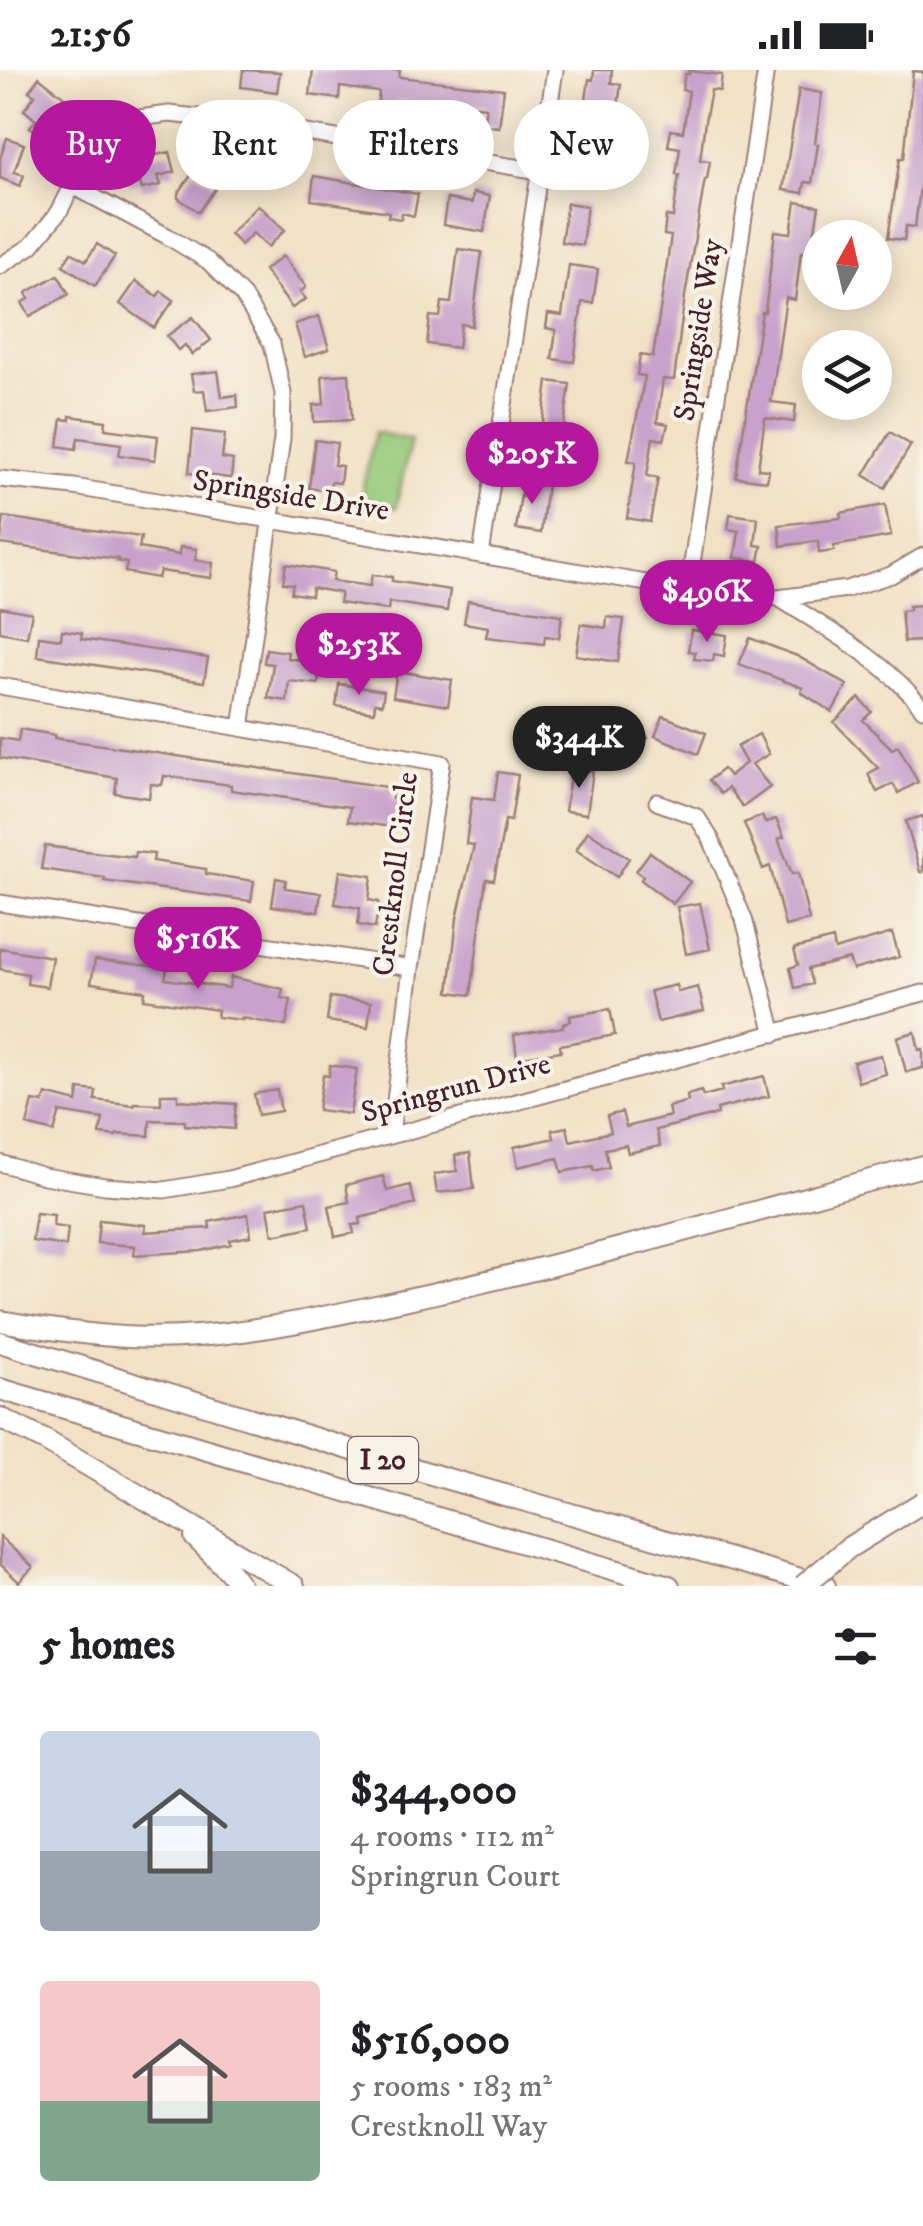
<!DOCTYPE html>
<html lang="en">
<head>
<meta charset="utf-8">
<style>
  :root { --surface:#fff; --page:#f6f6f6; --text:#202124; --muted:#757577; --accent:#b5179e }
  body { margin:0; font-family:"IM FELL DW Pica",serif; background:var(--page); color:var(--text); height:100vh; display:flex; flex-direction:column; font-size:38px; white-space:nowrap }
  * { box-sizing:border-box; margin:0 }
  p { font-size:32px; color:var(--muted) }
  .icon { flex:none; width:55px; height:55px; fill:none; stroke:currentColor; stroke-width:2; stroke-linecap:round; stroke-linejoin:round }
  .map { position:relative; height:1516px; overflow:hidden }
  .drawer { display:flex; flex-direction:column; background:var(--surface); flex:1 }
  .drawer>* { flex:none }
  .top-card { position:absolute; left:30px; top:30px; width:865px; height:90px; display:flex; gap:20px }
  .needle { width:65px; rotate:8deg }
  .tools { position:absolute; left:802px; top:150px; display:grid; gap:20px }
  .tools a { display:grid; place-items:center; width:90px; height:90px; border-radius:50%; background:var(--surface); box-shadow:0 5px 25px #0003; font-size:50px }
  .price { position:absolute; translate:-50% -85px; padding:0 22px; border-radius:35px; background:var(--accent); color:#fff; font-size:32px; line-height:65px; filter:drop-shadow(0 2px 5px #0008) }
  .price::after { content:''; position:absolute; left:50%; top:60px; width:30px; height:22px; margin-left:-15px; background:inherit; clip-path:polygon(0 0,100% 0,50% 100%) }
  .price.selected { background:#222; color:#fff }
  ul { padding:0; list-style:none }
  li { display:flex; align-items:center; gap:30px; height:250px; padding:0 40px }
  li span { display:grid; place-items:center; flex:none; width:280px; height:200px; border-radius:10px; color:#555 }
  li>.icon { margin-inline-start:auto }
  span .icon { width:120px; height:120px; fill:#fffc; stroke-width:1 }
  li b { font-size:42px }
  h2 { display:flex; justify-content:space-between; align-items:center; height:120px; padding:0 40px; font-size:42px }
  .chip { padding:0 35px; border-radius:45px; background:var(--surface); box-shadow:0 5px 25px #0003; font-size:35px; line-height:90px }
  .chip.selected { background:var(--accent); color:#fff }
  .status { display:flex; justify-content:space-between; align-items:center; height:70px; padding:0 50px; background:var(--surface); direction:ltr }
  .status svg { height:28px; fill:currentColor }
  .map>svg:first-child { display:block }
  .green { fill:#96ca7a; stroke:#707452; stroke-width:2.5 }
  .building { fill:#c8a1cc }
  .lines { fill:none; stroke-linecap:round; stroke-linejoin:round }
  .minor-casing { stroke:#9e8078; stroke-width:19 }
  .highway-casing { stroke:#9e8078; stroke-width:24 }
  .minor { stroke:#fff; stroke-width:15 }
  .highway { stroke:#fff; stroke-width:20 }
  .highway-bridge-casing { stroke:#9e8078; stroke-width:24; stroke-linecap:butt }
  .highway-bridge { stroke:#fff; stroke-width:20 }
  .labels { text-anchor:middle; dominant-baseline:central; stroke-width:8; stroke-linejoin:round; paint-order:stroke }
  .shield { fill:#f7f3e8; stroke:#7e5f64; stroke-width:2.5 }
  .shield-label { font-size:28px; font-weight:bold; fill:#4a1f2b }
  .street-label { font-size:30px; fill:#4a1f2b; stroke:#f7f3e8 }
</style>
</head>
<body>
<div class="status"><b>21:56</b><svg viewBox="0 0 49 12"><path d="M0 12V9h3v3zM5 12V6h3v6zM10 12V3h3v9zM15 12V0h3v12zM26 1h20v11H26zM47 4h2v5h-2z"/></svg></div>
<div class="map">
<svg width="923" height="1516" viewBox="0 0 923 1516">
  <rect width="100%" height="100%" fill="#f7f3e8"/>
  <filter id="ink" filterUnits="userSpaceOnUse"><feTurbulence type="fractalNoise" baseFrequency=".01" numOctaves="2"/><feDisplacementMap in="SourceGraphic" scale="20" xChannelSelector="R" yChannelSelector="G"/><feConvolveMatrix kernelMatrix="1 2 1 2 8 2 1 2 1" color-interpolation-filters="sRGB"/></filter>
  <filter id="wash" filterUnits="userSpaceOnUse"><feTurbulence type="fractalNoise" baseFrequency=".0048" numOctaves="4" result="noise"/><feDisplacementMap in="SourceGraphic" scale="40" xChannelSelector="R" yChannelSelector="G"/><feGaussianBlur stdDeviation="2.25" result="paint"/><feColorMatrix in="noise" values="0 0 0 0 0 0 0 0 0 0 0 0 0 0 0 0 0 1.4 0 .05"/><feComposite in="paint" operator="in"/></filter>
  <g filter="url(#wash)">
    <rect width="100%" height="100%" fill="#f2e1c5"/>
    <path class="green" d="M375,362L411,370L396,438L360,430Z"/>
    <g id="blocks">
      <path class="building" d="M243,0L280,2L277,22L241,17Z
        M313,0H400L399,7L504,19L499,57L483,55L486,37L456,33L455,39L395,30L394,40L377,37L379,22L340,17L339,29L310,25Z
        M594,0H612L611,13L621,14L618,36L605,34L600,70L609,71L605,100L599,99L597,115L574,112L589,9L593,10Z
        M689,1L722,5L720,21L711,20L705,51L700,90L710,91L707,109H705L685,226L674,310L663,309L657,352L668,354L664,370L653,368L647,406L658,408L650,452L627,448L636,392L628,391L645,306L637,305L640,285L653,287L671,166L664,165L666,146L673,147L679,105L676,104L680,78L668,76L671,60L683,62L689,21L682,20L685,4H689Z
        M913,1L923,2V94L915,157L906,156L904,170L888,168L900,88H904Z
        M39,7L64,27L48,48L54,53L43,67L30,57L36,50L24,40L35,25L29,21Z
        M799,19L822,23L815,73L818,74L812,113L805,112L803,123L783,120Z
        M7,68L24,74L14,102L24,105L20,116L0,108V88Z
        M170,82L175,102L158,106L161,115L142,119L140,113L129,115L124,92Z
        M194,101L217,116L199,142L178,128V124Z
        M314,106L418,124L414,146L402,143L401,149L388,147L389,142L311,130Z
        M473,123L490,126L484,162L443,155L447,129L472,133Z
        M796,132L819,136L811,184L801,182L795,230L786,228L771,332L796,335L794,352L765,348L758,399L769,400L767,411L736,407L762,242H765L775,161L791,163Z
        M567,133L587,136L582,175L561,172Z
        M258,135L285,160L268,177L253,163L241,175L230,164Z
        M97,174L115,186L95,216L63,195L71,182L86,191Z
        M458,179L482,182L472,256L461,254L458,278L427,274L430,246L440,247L442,232L451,233Z
        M283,186L306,217L300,222L306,229L292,238L264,200Z
        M569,195L598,199L593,233L582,232L574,292L552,289L556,260L546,258L548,244L562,246Z
        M58,205L69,224L30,246L22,233L29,229L26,223Z
        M136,211L157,226L161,221L174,230L154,258L120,234Z
        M319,246L329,279L305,287L295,254Z
        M193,247L211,270L192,285L185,275L178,280L167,266Z
        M218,301L222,327L237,325L238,337L207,341L204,320L194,321L191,304Z
        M349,304L352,350L314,352L313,335L324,334L322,306Z
        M548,311L570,314L563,363L542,360Z
        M70,346L106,351L105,359L158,366L155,390L119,385L121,374L78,368L76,379L58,376L62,349L70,350Z
        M193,360L225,364L222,388L233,390L231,408L189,403Z
        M890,362L911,375L885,418L864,405Z
        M315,370L337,373L334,395L342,396L340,413L331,412L329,421L309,418Z
        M523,410L547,414L541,463L516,459Z
        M885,435L891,466L834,476V481L819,483L818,471L781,476L779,455L841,448L840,443Z
        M730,444L758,448L755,475L762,476L759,491L735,488L739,461L728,459Z
        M4,447L141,467L139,478L179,485L180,477L197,479L195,490L213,493L211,508L160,501L158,508L125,502L127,493L117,491L118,489L0,474Z
        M286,494L334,502L332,511L370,516L372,505L392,507V511L450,520L447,541L389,532L388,540L339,533L341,523L312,518L311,526L291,523L293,514L283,513Z
        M468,531L562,545L559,568L545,566L544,574L486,567L488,557L464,553Z
        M923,535V571L904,572L901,541L909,540V536Z
        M0,537L32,543L27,567L0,562Z
        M607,547L624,549L618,592L576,585L581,554L606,558Z
        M62,560L82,563L81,569L208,588L204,612L37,586L39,566L61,569Z
        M691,560L727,565L724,586L714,584L713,591L694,589L695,582L688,581Z
        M750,568L797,586L847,615L832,642L801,622L803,618L739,594Z
        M266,579L288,582L287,588L321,593L318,614L289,611L287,631L268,628L273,594L264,593Z
        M397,601L452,610L448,636L393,627Z
        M339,614L384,621L382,634L375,633L374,642L336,636Z
        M859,628L872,642L863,650L892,679L898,676L918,712L898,723L893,714L877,722L868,704L878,698L834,652Z
        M663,646L706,663L698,684L655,666Z
        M634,647L648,668L606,693L593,672L602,667L596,658L612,648L618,657Z
        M20,659L55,665L54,668L394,718L392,729L404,730L400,758L348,751L350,737L231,720V715L164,706L162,715L151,714L149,728L115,723L117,708L0,688V668L18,671Z
        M759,664L769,684L752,694L770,717L743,737L728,718L721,724L709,710L723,699L729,706L746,693L737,677Z
        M571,698L593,701L587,744L565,741Z
        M498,702L518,705L511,751L505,750L494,810L486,809L471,925L449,922L457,848L474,775L466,774L472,727L494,730Z
        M762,746L765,753L776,749L784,767L778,769L792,804L798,803L809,850L785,856L770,796L763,799L744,753Z
        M923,746V802H920L906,751Z
        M588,761L629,788L617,807L576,780Z
        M45,776L134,787L135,782L154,784L153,791L206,799V804L254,811L251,831L104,811L105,808L41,799Z
        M650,782L690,812L673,834L641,810L643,806L636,801Z
        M340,801L372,806L369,830L379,832L375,858L358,855L360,838L335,834Z
        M276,808L286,810L285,818L321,823L318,842L272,836Z
        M700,833L710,879L686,884L677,837Z
        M892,863L899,887L853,900L849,889L808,899L812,914L795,918L790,898L798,895L794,879L833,869L835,880Z
        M0,878L52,887L47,917L27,914L28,904L0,899Z
        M95,890L167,898L165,909L229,918L231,907L283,919L281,928L291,930L286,956L242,948V950L217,947L218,940L144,929L145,921L91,913Z
        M676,915L678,922L698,917L704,941L658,952L650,921Z
        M330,927L371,932L368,957L327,951Z
        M610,939L615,965L560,975L561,981L517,988L514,965L563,957V953L571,951L570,946Z
        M915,962L919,980L923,979V998L906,1002L897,967Z
        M881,985L886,1004L858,1012L853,992Z
        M330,995L357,999L350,1044L318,1040L323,1005L329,1006Z
        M764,1006L769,1026L717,1039L718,1044L656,1060L660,1076L628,1083L626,1075L605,1079L609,1097L594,1101L593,1096L562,1102L558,1088L518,1097L514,1077L554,1068L552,1060L567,1057L570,1071L611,1062L607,1046L622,1042L626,1057L670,1046L668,1037L688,1031L687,1025L701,1021L703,1026L722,1021L721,1017Z
        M79,1019L96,1021L95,1030L134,1035V1033L161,1034V1024H178V1030L236,1034L234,1059L185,1055V1051L150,1050L149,1066L117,1064L116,1066L100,1064L103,1049L60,1042L54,1062L27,1055L33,1031L43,1033L46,1024L77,1032Z
        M277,1020L281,1041L258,1045L254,1024Z
        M470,1083L474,1119L437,1123L434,1104L457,1101L455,1085Z
        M383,1106L387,1121L410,1115L415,1134L360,1148L361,1154L352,1155L354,1163L335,1167L329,1136L349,1132L346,1115Z
        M306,1131L311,1157L273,1165L268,1138Z
        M36,1143L54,1145L53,1156L68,1158L66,1176L32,1171Z
        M248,1144L251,1166L230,1170L231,1174L201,1181L134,1185L135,1176L97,1173L99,1150L146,1155L145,1162L210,1158L209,1152Z
        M0,1467L33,1497L19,1512L0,1494Z"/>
    </g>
  </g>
  <g filter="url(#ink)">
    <use href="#blocks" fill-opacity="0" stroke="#9e8078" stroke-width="2.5"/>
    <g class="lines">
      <defs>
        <path id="minor" d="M73,116L167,166L208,191L243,226L272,274L283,323L282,369L241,658
          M0,196L31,176L59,142L89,83L108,64L139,48L169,44L227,50L539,101
          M0,409L74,417L688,520L778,528L847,519L891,505L923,486
          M481,485L555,0
          M688,520L766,0
          M778,528C828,559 886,591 923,639
          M0,616L442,693L411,898L391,1065
          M657,732L697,747L711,769L744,849L774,964
          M0,833L411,898
          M0,1093L44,1106L105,1116L164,1120L229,1109L923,923"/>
        <path id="highway" d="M0,1251C65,1262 131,1272 197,1266C273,1260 347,1242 422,1226C590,1189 756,1141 923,1096
          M0,1272L441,1407L825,1516
          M0,1319L669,1516
          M0,1348L46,1371L294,1516
          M195,1467L229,1501L240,1516"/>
      </defs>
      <use href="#minor" class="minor-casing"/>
      <use href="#highway" class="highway-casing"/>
      <use href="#minor" class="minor"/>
      <use href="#highway" class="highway"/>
      <defs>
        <path id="highway-bridge" d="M803,1516L848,1478L923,1432"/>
      </defs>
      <use href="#highway-bridge" class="highway-bridge-casing"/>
      <use href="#highway-bridge" class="highway-bridge"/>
    </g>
  </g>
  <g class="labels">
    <rect class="shield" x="348" y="1367" width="70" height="46" rx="8"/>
    <g class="shield-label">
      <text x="383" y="1390">I 20</text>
    </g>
    <g class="street-label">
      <text transform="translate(699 260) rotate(-81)">Springside Way</text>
      <text transform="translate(291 426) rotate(9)">Springside Drive</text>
      <text transform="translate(396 804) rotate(-83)">Crestknoll Circle</text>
      <text transform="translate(456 1019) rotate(-15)">Springrun Drive</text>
    </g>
  </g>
</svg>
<div class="tools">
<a><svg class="needle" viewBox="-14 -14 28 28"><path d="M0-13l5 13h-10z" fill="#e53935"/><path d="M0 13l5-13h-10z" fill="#757577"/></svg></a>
<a><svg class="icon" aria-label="layers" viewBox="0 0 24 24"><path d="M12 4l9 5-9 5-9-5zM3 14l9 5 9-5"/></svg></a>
</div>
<b class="price" style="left:532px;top:437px">$205K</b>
<b class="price" style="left:707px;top:575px">$496K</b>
<b class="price" style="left:359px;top:628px">$253K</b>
<b class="price selected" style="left:579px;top:721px">$344K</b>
<b class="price" style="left:198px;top:922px">$516K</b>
<div class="top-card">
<a class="chip selected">Buy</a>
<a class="chip">Rent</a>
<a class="chip">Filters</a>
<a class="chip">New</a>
</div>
</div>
<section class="drawer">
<h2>5 homes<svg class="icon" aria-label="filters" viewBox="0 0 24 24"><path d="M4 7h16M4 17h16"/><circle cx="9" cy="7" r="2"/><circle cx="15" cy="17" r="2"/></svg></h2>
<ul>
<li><span style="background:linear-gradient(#c9d6e8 60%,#9aa5b1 0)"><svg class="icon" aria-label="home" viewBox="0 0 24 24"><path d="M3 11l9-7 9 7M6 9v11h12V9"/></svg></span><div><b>$344,000</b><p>4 rooms · 112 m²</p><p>Springrun Court</p></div></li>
<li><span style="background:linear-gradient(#f6c9c9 60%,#7fa58c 0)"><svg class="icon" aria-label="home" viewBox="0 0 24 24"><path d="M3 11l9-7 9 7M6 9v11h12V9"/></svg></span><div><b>$516,000</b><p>5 rooms · 183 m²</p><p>Crestknoll Way</p></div></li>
</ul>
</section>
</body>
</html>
